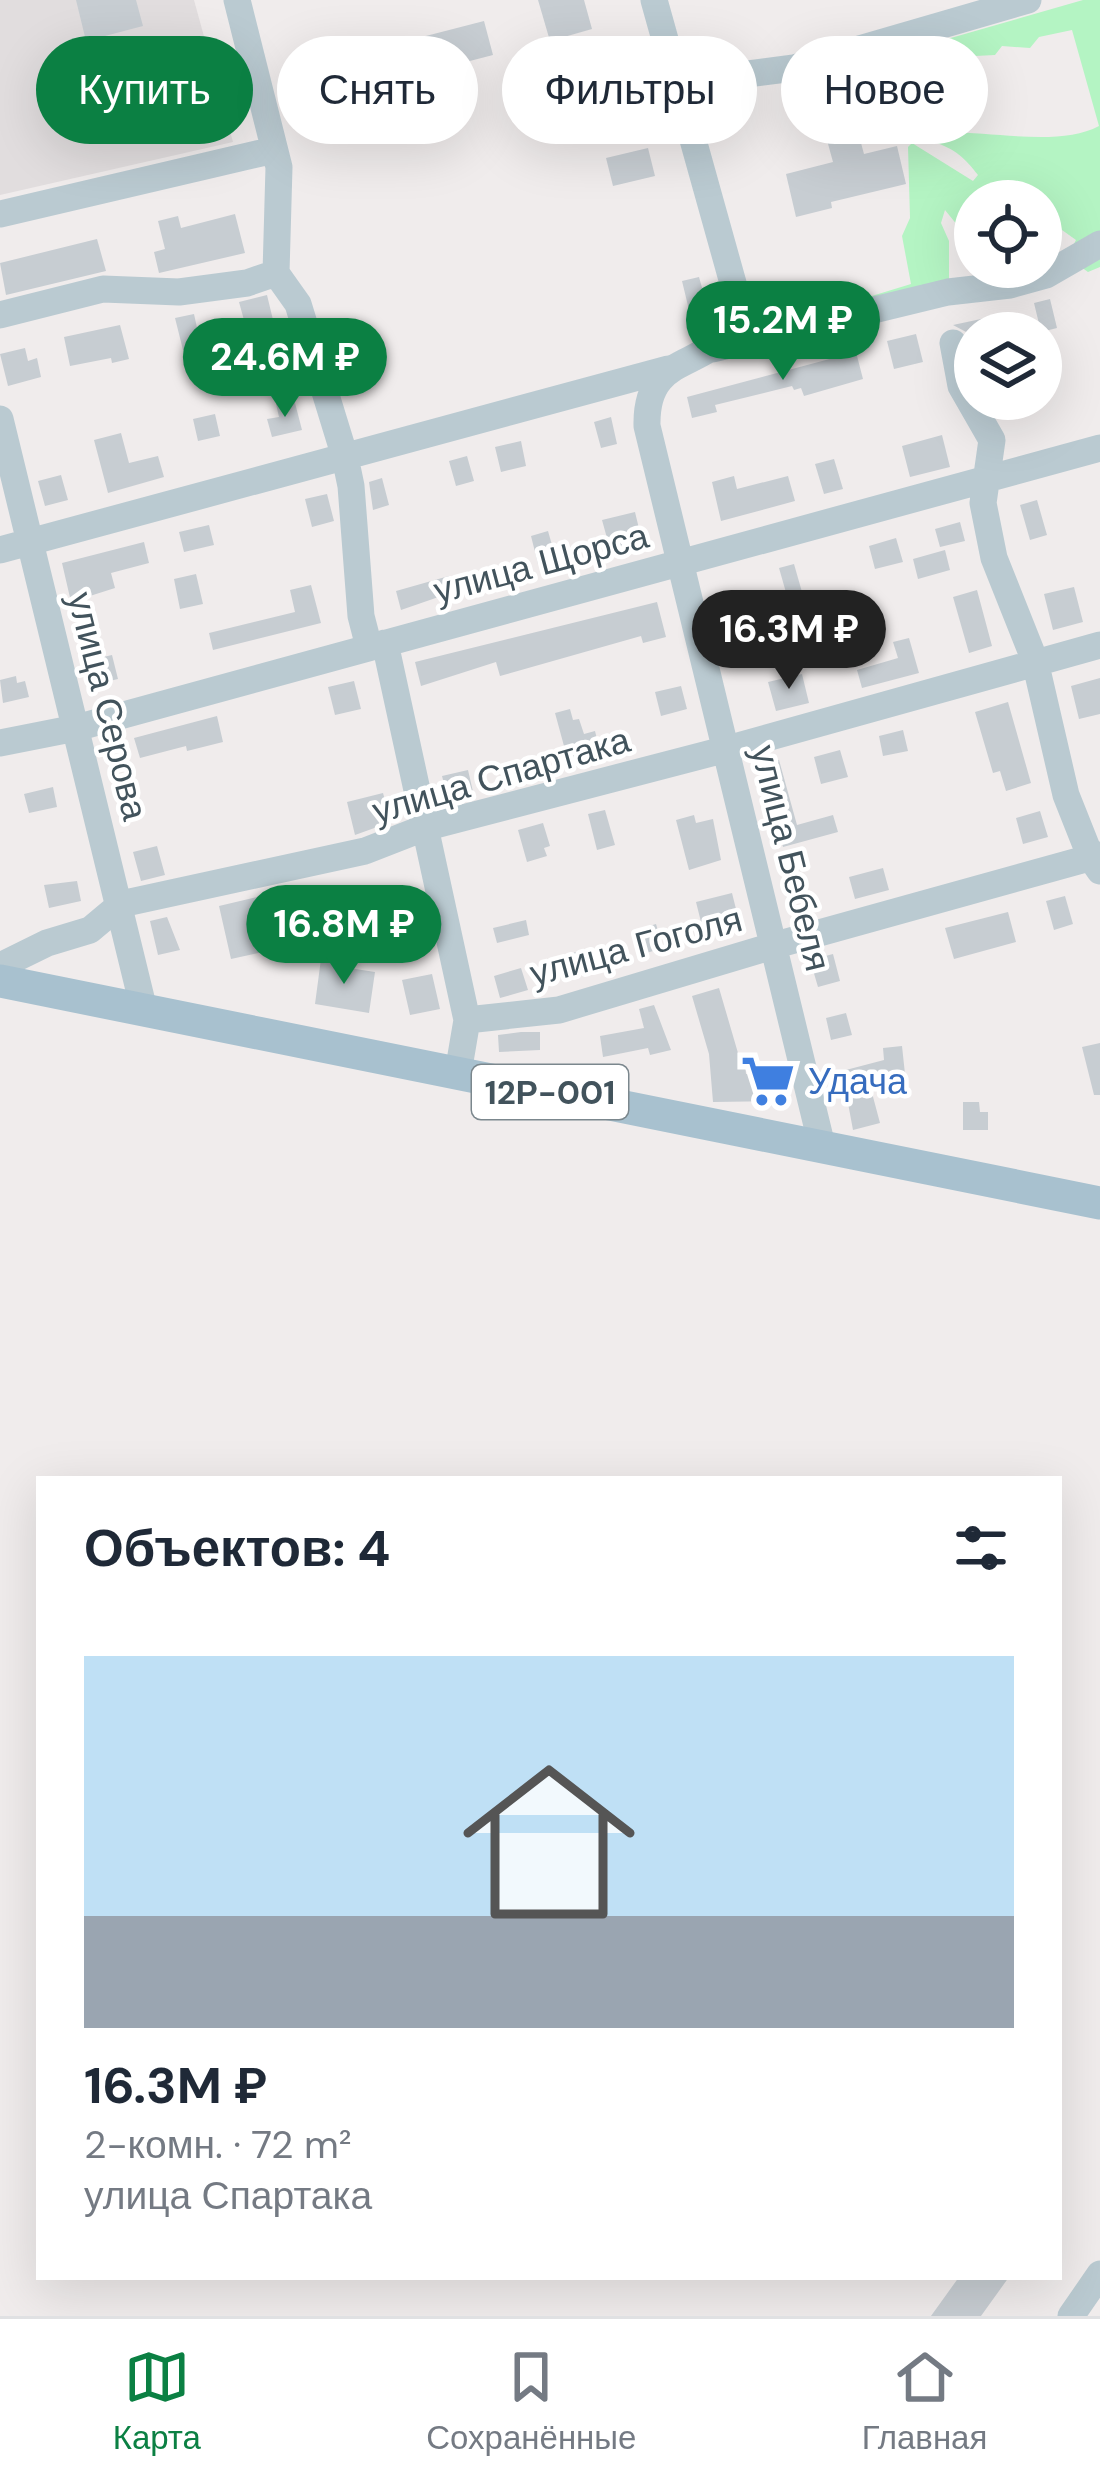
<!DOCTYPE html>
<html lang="ru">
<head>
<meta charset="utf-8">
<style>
  :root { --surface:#fff; --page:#f2f2f3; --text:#1f2937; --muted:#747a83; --line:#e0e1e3; --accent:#0b8043 }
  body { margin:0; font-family:"DM Sans",sans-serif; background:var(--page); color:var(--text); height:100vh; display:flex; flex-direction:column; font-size:45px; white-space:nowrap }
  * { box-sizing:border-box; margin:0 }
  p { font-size:39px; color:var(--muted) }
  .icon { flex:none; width:66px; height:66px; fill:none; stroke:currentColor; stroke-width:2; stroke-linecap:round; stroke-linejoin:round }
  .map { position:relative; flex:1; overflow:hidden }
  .details { position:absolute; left:36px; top:1476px; width:1026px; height:804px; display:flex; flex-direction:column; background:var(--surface); border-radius:0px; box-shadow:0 12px 48px #0002 }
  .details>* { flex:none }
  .banner { position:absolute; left:36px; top:36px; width:1029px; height:108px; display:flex; gap:24px }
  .buttons { position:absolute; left:954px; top:180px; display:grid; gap:24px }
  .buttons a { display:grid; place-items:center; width:108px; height:108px; border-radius:50%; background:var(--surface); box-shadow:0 12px 48px #0002; font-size:60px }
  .price { position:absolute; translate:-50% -102px; padding:0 27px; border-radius:42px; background:var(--accent); color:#fff; font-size:39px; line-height:78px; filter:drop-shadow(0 3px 6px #0008) }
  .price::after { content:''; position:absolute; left:50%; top:72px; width:36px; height:27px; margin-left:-18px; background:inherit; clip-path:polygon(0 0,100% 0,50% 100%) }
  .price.selected { background:#222; color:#fff }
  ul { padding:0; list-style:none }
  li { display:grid; align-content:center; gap:24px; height:636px; padding:0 48px }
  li+li { border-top:3px solid var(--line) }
  li span { display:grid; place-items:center; height:372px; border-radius:0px; color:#555 }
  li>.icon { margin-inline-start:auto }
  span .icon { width:216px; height:216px; fill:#fffc; stroke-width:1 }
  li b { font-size:51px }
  h2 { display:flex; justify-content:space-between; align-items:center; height:144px; padding:0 48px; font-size:51px }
  .pill { padding:0 42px; border-radius:54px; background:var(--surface); box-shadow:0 12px 48px #0002; font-size:42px; line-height:108px }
  .pill.selected { background:var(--accent); color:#fff }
  .tab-bar { display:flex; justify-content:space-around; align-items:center; height:168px; border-top:3px solid var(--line); background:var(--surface); font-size:33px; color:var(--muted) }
  .tab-bar a { display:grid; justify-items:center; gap:6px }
  .tab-bar .selected { color:var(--accent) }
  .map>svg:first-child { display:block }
  .education { fill:#e1ddde }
  .green { fill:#b4f4c3 }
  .building { fill:#c7cdd2 }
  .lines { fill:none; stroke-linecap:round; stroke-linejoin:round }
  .minor { stroke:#bacad1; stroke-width:27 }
  .major { stroke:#a8c1cf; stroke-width:33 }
  .labels { text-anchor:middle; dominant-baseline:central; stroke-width:9; stroke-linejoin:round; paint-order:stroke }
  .shield { fill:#fff; stroke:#7b878d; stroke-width:3 }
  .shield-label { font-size:33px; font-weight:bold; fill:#42535c }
  .street-label { font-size:36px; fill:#42535c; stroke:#fff }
  .shop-label { font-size:36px; fill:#366cbe; stroke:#fff; text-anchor:start }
</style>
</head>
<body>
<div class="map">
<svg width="1100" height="2316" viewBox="0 0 1100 2316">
  <rect width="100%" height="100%" fill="#f0ecec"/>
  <path class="education" d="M0,0H194L233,142L0,195Z"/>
  <path class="green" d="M1083,0H1100V267L1088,272L1067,257L1076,240L1041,215V201H975V247L945,210L941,223L949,241V282L809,316L818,289H834L848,294L852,302L911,284L902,236L910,218L908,147L912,143L973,181L978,175C965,158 955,149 934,142L931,133C981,128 1056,149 1099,126L1072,30L1039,37L1030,48L1002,46L995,55L975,56L972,78C941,101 924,89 913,133C883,133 874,86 867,62Z"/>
  <path class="building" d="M76,0H136L143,26L86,41Z
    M538,0H584L592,29L550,41Z
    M484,21L493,55L400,79L391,45Z
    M842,73L864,154L897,146L906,184L831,202L832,208L796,217L786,174L833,162L811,82Z
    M648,148L655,176L613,186L606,158Z
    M235,214L245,253L159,273L154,252L165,249L158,221L178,216L181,228Z
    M97,239L106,271L6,295L0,263Z
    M699,277L707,305L689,310L682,281Z
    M267,295L274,324L247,331L239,302Z
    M1050,299L1057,328L1041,332L1034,303Z
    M194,314L201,346L183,350L175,318Z
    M995,316L998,333H968L953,325Z
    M120,325L129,359L112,363L111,358L70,366L64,337Z
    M916,334L923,362L894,369L887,341Z
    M263,347L269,374L249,379L242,351Z
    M25,348L28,361L37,358L41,377L8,386L0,354Z
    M856,352L863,379L804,396L801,388L794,390L792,386L715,405L717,412L692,418L687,397Z
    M294,399L302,430L272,437L267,419L279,417L276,404Z
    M215,414L220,436L198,441L193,419Z
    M611,417L617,444L601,448L594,422Z
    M121,433L129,463L158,456L164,477L108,493L94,440Z
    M942,435L950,467L910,477L902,446Z
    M521,441L526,466L501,472L495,447Z
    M467,456L474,481L456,486L449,461Z
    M834,459L843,489L824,494L815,464Z
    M61,475L68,500L45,506L38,481Z
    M734,476L737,489L788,476L795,501L721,521L712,482Z
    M382,478L389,505L373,510L369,482Z
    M327,494L334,521L312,527L305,499Z
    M1037,500L1047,535L1030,540L1020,505Z
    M635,512L642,541L610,549L602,520Z
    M960,522L965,541L940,547L935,529Z
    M209,525L214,545L184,552L179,532Z
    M548,531L556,559L538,564L531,536Z
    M896,538L903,562L875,569L869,546Z
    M144,542L149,563L111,573L115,588L71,602L62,563Z
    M945,550L950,570L918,579L913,559Z
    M794,564L802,592L787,596L779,568Z
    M196,574L203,604L180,609L174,579Z
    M449,576L453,592L401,610L396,591Z
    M311,585L321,623L213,650L209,633L295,612L290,590Z
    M1074,587L1083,622L1053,630L1044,594Z
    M977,590L992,646L969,653L953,597Z
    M657,602L666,637L643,643L641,636L500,676L496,662L421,686L415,662Z
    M909,638L919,673L862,688L857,670L898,658L893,642Z
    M112,655L118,679L92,685L86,661Z
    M802,674L809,703L776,711L768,682Z
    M16,676L17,683L25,681L29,697L3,703L0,680Z
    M1100,678V714L1079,719L1071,686Z
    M354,681L361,709L335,715L328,687Z
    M681,686L687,709L661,716L655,692Z
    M1008,702L1031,783L1006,791L1000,771L993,773L975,712Z
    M570,709L573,720L579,719L584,734L595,731L602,759L570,768L555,713Z
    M217,716L223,742L187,751L186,746L140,758L134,738Z
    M903,730L908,751L883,756L879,736Z
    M840,750L848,777L821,784L814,757Z
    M779,760L797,825L833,815L838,832L783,847L761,765Z
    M468,770L474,796L449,803L442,776Z
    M53,787L57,807L29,813L24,794Z
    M383,793L391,822L355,835L347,802Z
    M605,810L615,845L597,850L588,814Z
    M1040,811L1048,837L1023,844L1016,818Z
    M694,815L696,823L713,819L721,860L689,870L676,820Z
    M543,823L550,846L544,848L547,856L527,862L518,830Z
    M157,846L165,875L141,881L133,852Z
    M883,868L889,890L855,899L849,877Z
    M77,881L81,901L49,908L44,885Z
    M287,890L295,927L259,934L263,952L231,959L219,906Z
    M732,893L741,929L705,938L696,902Z
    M1065,896L1073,924L1054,930L1046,901Z
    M416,912L422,935L403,940L397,917Z
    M1008,912L1016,942L954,959L945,928Z
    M167,917L180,950L158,955L150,921Z
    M526,920L529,935L497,943L493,928Z
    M656,924L663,948L643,954L636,930Z
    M586,949L592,972L569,978L563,956Z
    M833,954L840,981L818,987L810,960Z
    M321,959L337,961L336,966L375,972L369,1013L315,1004Z
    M521,968L528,990L500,998L494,976Z
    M432,974L440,1009L410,1015L402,980Z
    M719,988L738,1053H744L746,1074L776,1073L778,1101L713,1102L709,1054L692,996Z
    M654,1005L671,1050L650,1055L648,1048L603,1057L600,1036L644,1028L639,1009Z
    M846,1013L852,1035L831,1040L826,1018Z
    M521,1032H540V1050L499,1052L498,1035Z
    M1100,1043V1095H1094L1082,1047Z
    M902,1046L905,1074L868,1078L880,1123L853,1130L842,1071L884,1060L883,1048Z
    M963,1102H979L980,1112H988V1130H963Z
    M959,2277H1009L981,2316H931Z"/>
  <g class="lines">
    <path class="minor" d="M237,0L279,167L276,273L298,304L345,457L351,486L361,616L369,647
      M654,0L738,301C727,379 645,340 647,426L822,1146
      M678,83L794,68L1028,0
      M0,214L274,150
      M0,315L103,289L179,292L247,283L276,273
      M953,343L961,386L992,440L983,503L994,558L1035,661L1066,795L1091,858L1100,871
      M713,349L948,292L1010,285L1046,275L1100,244
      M0,419L144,1010
      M0,550L668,369
      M385,643L467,1020L458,1073
      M0,743L76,728L1100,448
      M0,966L47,943L90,930L121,904L365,851L424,828L727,749L1100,645
      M467,1020L559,1010L776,945L1100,855
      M1071,2316L1100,2274"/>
    <path class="major" d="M0,981L1100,1203"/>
  </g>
  <defs>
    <symbol id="supermarket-bare" viewBox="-9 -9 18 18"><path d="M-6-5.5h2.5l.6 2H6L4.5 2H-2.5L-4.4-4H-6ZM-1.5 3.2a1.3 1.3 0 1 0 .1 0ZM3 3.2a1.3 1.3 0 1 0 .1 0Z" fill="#3f7fe0" stroke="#fff" stroke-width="2.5" paint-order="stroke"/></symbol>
  </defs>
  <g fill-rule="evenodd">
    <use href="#supermarket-bare" x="730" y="1043" width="76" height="76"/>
  </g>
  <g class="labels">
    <rect class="shield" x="472" y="1065" width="156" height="54" rx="9"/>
    <g class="shield-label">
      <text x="550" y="1092">12Р-001</text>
    </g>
    <g class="street-label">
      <text transform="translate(541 563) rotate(-15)">улица Щорса</text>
      <text transform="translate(108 706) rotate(76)">улица Серова</text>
      <text transform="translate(501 775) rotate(-16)">улица Спартака</text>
      <text transform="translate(791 858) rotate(76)">улица Бебеля</text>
      <text transform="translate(636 946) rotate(-15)">улица Гоголя</text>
    </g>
    <g class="shop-label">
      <text x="808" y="1081">Удача</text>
    </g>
  </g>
</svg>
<div class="buttons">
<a><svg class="icon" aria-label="locate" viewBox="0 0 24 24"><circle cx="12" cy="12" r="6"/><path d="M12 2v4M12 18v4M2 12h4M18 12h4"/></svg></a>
<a><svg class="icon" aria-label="layers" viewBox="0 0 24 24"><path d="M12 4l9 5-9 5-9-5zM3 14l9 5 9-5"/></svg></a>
</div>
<b class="price" style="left:783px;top:383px">15.2M ₽</b>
<b class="price" style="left:285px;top:420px">24.6M ₽</b>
<b class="price selected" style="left:789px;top:692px">16.3M ₽</b>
<b class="price" style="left:344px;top:987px">16.8M ₽</b>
<div class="banner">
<a class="pill selected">Купить</a>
<a class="pill">Снять</a>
<a class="pill">Фильтры</a>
<a class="pill">Новое</a>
</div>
<section class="details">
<h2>Объектов: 4<svg class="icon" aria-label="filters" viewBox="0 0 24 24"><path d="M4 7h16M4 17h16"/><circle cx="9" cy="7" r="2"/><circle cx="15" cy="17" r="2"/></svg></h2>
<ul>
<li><span style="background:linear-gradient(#bfe0f5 70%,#9aa5b1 0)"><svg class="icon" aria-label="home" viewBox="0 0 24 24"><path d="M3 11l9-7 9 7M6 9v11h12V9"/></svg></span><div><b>16.3M ₽</b><p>2-комн. · 72 m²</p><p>улица Спартака</p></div></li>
</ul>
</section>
</div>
<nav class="tab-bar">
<a class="selected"><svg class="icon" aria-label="map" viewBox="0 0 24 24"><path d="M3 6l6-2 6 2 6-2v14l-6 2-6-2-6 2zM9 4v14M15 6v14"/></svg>Карта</a>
<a><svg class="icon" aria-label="saved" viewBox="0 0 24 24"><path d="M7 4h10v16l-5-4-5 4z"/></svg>Сохранённые</a>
<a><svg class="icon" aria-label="home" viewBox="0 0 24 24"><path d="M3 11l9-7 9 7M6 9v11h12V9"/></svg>Главная</a>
</nav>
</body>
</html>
